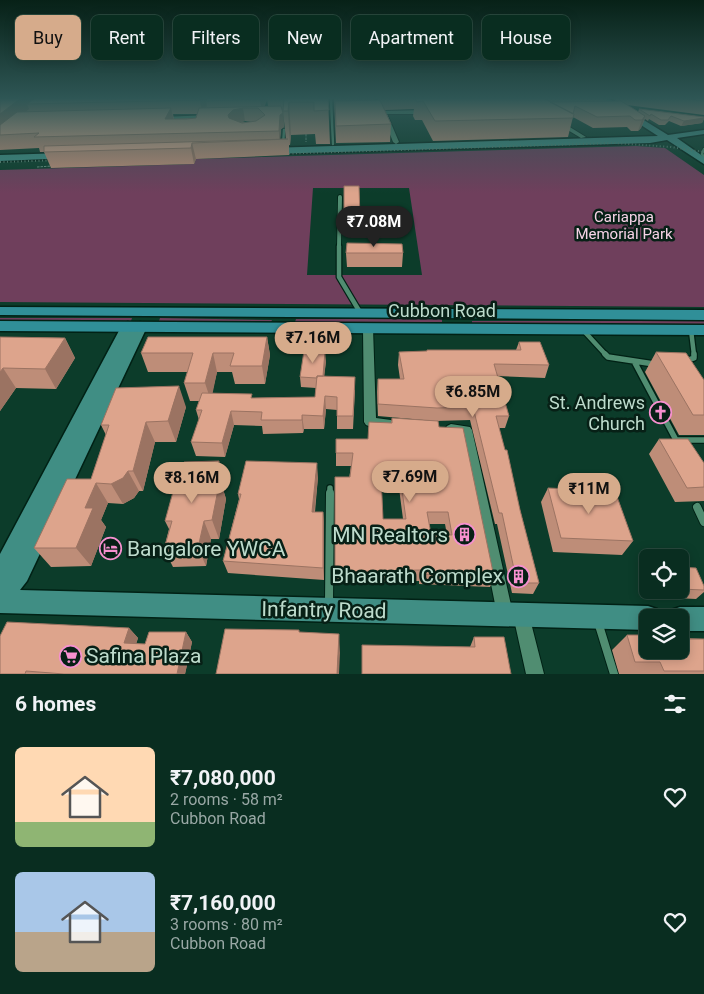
<!DOCTYPE html>
<html lang="en">
<head>
<meta charset="utf-8">
<style>
  :root { --surface:#092d20; --page:#17392d; --text:#f1f3f6; --muted:#99a8a5; --line:#29493e; --accent:#d6ab8b }
  body { margin:0; font-family:Roboto,sans-serif; background:var(--page); color:var(--text); height:100vh; display:flex; flex-direction:column; font-size:19px; white-space:nowrap }
  * { box-sizing:border-box; margin:0 }
  p { font-size:16px; color:var(--muted) }
  .icon { flex:none; width:28px; height:28px; fill:none; stroke:currentColor; stroke-width:2; stroke-linecap:round; stroke-linejoin:round }
  .map { position:relative; height:674px; overflow:hidden }
  .details { display:flex; flex-direction:column; background:var(--surface); flex:1 }
  .details>* { flex:none }
  .top-card { position:absolute; left:15px; top:15px; width:675px; height:45px; display:flex; gap:10px }
  .fabs { position:absolute; left:639px; top:549px; display:grid; gap:10px }
  .fabs a { display:grid; place-items:center; width:50px; height:50px; border-radius:8px; background:var(--surface); box-shadow:0 2px 12px #0003,0 0 0 1px var(--line); font-size:25px }
  .price { position:absolute; translate:-50% -42px; padding:0 11px; border-radius:18px; background:var(--accent); color:#111; font-size:16px; line-height:32px; filter:drop-shadow(0 1px 2px #0008) }
  .price::after { content:''; position:absolute; left:50%; top:30px; width:15px; height:11px; margin-left:-8px; background:inherit; clip-path:polygon(0 0,100% 0,50% 100%) }
  .price.selected { background:#222; color:#fff }
  ul { padding:0; list-style:none }
  li { display:flex; align-items:center; gap:15px; height:125px; padding:0 15px }
  li span { display:grid; place-items:center; flex:none; width:140px; height:100px; border-radius:8px; color:#555 }
  li>.icon { margin-inline-start:auto }
  span .icon { width:60px; height:60px; fill:#fffc; stroke-width:1 }
  li b { font-size:21px }
  h2 { display:flex; justify-content:space-between; align-items:center; height:60px; padding:0 15px; font-size:21px }
  .pill { padding:0 18px; border-radius:8px; background:var(--surface); box-shadow:0 2px 12px #0003,0 0 0 1px var(--line); font-size:18px; line-height:45px }
  .pill.selected { background:var(--accent); color:#111 }
  .map>svg:first-child { display:block }
  .green { fill:#6f3f5c; fill-rule:evenodd }
  .lines { fill:none; stroke-linecap:round; stroke-linejoin:round }
  .lane-far4-casing { stroke:#012115; stroke-width:4 }
  .lane-far3-casing { stroke:#012115; stroke-width:5.5 }
  .lane-far2-casing { stroke:#012115; stroke-width:7 }
  .lane-far1-casing { stroke:#012115; stroke-width:8 }
  .lane-casing { stroke:#012115; stroke-width:10 }
  .street-casing { stroke:#012115; stroke-width:2 }
  .secondary-casing { stroke:#012115; stroke-width:3 }
  .primary-casing { stroke:#012115; stroke-width:3 }
  .path { stroke:#6b9181; stroke-width:1; stroke-dasharray:2.5 1; stroke-linecap:butt }
  .lane-far4 { stroke:#508d71; stroke-width:2.5 }
  .lane-far3 { stroke:#508d71; stroke-width:4 }
  .lane-far2 { stroke:#508d71; stroke-width:4.5 }
  .lane-far1 { stroke:#508d71; stroke-width:5.5 }
  .lane { stroke:#508d71; stroke-width:8 }
  .street { fill:#508d71; fill-rule:evenodd }
  .secondary { fill:#408e84; fill-rule:evenodd }
  .primary { fill:#308f98; fill-rule:evenodd }
  .rail { stroke:#5c8473; stroke-width:2; stroke-dasharray:1 2.5; stroke-linecap:butt }
  .wall { fill:#be8d78; fill-rule:evenodd }
  .shaded-wall { fill:#9b7362 }
  .building { fill:#dda48c; stroke:#9b7362; fill-rule:evenodd }
  .labels { text-anchor:middle; dominant-baseline:central; stroke-width:5; stroke-linejoin:round; paint-order:stroke }
  .far-park-label { font-size:15px; fill:#f7d3e7; stroke:#072016 }
  .street-label { font-size:18px; fill:#bddbcc; stroke:#072016 }
  .poi-label { font-size:18px; fill:#bddbcc; stroke:#072016; text-anchor:end }
  .near-poi-label { font-size:21px; fill:#bddbcc; stroke:#072016; text-anchor:end }
  .near-street-label { font-size:21px; fill:#bddbcc; stroke:#072016 }
</style>
</head>
<body>
<div class="map">
<svg width="704" height="674" viewBox="0 0 704 674">
  <rect width="100%" height="100%" fill="#0c3c2a"/>
  <path class="green" d="M636,146L665,148L704,175V307L0,302V170L194,164L196,159ZM313,188H409L422,275H307Z
    M0,318H132L131,321L0,320Z
    M160,318L272,320L271,322L159,321Z
    M296,319H442V322H295Z
    M472,321H704V324H472Z"/>
  <g class="lines">
    <defs>
      <path id="lane-far4" d="M331,100L333,144
        M283,145L284,130
        M704,149L702,154L704,157"/>
      <path id="lane-far3" d="M339,247L340,197"/>
      <path id="lane-far2" d="M339,246V277L361,314
        M583,330L606,355
        M691,330L694,355"/>
      <path id="lane-far1" d="M605,354L608,357L654,364
        M685,361L694,358V354
        M635,363L676,440H704
        M330,494V488"/>
      <path id="lane" d="M697,507L704,522
        M329,603L330,493
        M598,622L614,674"/>
      <path id="street" d="M370,98H375L382,111L427,110L430,112L427,114H387L399,142L396,144L393,142L383,116L371,113L376,111Z
        M210,115L213,117L212,118L162,121L159,119L162,117Z
        M556,121H560L586,137L581,138L556,123Z
        M368,325L373,328L376,418L391,420L393,423L391,426C384,429 373,428 366,425L364,422L363,328Z
        M451,424L470,427L472,430L513,614L511,620L505,622L499,620L497,614L461,434L447,432L445,429L447,426Z
        M521,607L527,609L529,615L544,674H526L513,615L515,609Z"/>
      <path id="secondary" d="M599,98H608L668,135L704,130V134L677,138L704,157V164L667,140L650,143L269,154L265,151L269,148L658,136Z
        M66,153L71,156L69,158L0,161V155Z
        M128,322L134,325L140,322L145,324L147,327L27,581L20,590L648,606L657,609L660,618H648V630L0,613V554L121,327L123,324Z
        M680,607H704V631H680V618H669L671,610Z"/>
      <path id="primary" d="M0,307L704,310V320L0,315Z
        M0,321L704,325V335L0,331Z"/>
    </defs>
    <use href="#lane-far4" class="lane-far4-casing"/>
    <use href="#lane-far3" class="lane-far3-casing"/>
    <use href="#lane-far2" class="lane-far2-casing"/>
    <use href="#lane-far1" class="lane-far1-casing"/>
    <use href="#lane" class="lane-casing"/>
    <use href="#street" class="street-casing"/>
    <use href="#secondary" class="secondary-casing"/>
    <use href="#primary" class="primary-casing"/>
    <path class="path" d="M306,134V142
      M37,167L52,166"/>
    <use href="#lane-far4" class="lane-far4"/>
    <use href="#lane-far3" class="lane-far3"/>
    <use href="#lane-far2" class="lane-far2"/>
    <use href="#lane-far1" class="lane-far1"/>
    <use href="#lane" class="lane"/>
    <use href="#street" class="street"/>
    <use href="#secondary" class="secondary"/>
    <use href="#primary" class="primary"/>
    <path class="rail" d="M275,154L614,143L671,147L704,152
      M0,162L60,160"/>
  </g>
  <path class="wall" d="M0,98H329L328,99L330,144H316L315,134L291,135L290,145H289V155L196,159L194,164L51,168L44,152H40L39,148L0,150ZM267,99L268,106H264ZM283,112L286,139H280L281,129L284,127ZM173,114H197L196,118L174,119ZM245,121L253,122H241Z
    M333,98H374V100H378L377,98H607L606,101H616L612,98H704V115L627,105L638,112L639,109L704,117V119L702,123L681,126L669,121L665,125H659L649,119L648,121L645,119L641,128L638,131H631L627,127L593,128L573,117L568,137L433,141L422,120H415L413,116L414,109L385,110L391,124L390,142L336,143L334,99Z
    M344,186L360,219V232L344,233Z
    M346,253H403L402,267H347Z
    M0,337L65,338L75,358L56,389L16,388L0,411Z
    M267,337L270,355L265,384H235L232,372H217L212,393L253,398L315,397L316,388L301,387L300,377L326,361L324,376L355,390L353,429H337V410L326,409L324,429H304L303,433L263,434L262,426L234,425L225,457L196,456L191,442L199,420L196,410L199,401H190L184,383L188,372H148L141,353Z
    M519,342L549,365L545,378L497,376L509,416L505,428H499L520,510L539,583L533,594L512,593L497,524H495L470,420L435,421L378,416L377,392L378,379H400L398,365L399,352L516,350Z
    M656,352L704,380V435H679L645,372Z
    M186,407L176,442H155L143,491H139L134,498L123,504L108,503L101,520L106,527L91,566L51,567L34,548L91,479L106,435L101,425Z
    M392,418L439,427L494,577L490,587L419,584V581L336,583L335,572L351,466H336V453L368,439L391,423ZM381,487L399,488L403,519H383ZM429,524H445L447,535L431,534Z
    M659,439L704,463V501L675,502L649,454Z
    M318,477L315,512H323L324,525V580L228,573L223,561L239,499L238,494Z
    M225,481L223,489L226,499L219,539H211L206,566L173,567L164,549L169,529L165,521Z
    M548,488L633,541L622,555L553,552L541,502Z
    M680,567L704,586V592L696,599L655,597L652,590H680Z
    M129,628L138,638L136,644H145L186,632L192,642L185,674H0Z
    M627,635L704,639V674H619L612,650Z
    M474,637L511,674L470,647Z"/>
  <path class="shaded-wall" d="M21,98H43L27,104L29,109L0,133V114Z
    M201,98H207L206,101L207,106L202,114L200,100Z
    M261,98H268L262,113L260,99Z
    M289,102L291,135L290,145L288,111Z
    M171,108L174,122L165,119Z
    M243,108L245,121L235,124L231,129L228,115L233,110Z
    M283,113L284,127L281,129L280,140H279V131L280,115Z
    M645,116L641,128L638,131L642,120Z
    M704,118L702,123L681,126L684,121Z
    M192,143L196,159L194,164L191,148Z
    M267,337L270,355L265,384L262,366Z
    M65,338L75,358L56,389L45,369Z
    M325,351L326,361L323,388L322,378Z
    M213,353L217,372L211,401L205,383Z
    M3,368L16,388L0,411V372Z
    M179,386L186,407L176,442L168,421Z
    M325,396L326,409L324,429L323,416Z
    M231,411L234,425L225,457L222,443Z
    M302,415L304,429L303,433L302,420Z
    M146,422L155,442L143,491L133,471Z
    M219,461L225,481L223,489L226,499L219,539L212,520L215,480Z
    M317,463L318,477L313,525L312,512Z
    M128,471L139,491L134,498L123,504L111,484Z
    M96,483L108,503L101,520L106,527L91,566L76,548L85,508Z
    M323,512L324,525V580L323,568Z
    M204,521L211,539L206,566L198,548Z
    M129,628L138,638L133,653L124,643Z
    M186,632L192,642L185,674H177Z
    M339,634L340,653L339,674H337Z"/>
  <path class="building" d="M0,98H21L0,114Z
    M35,98L108,99L201,98L200,100L27,104Z
    M207,98H261L260,99L206,101Z
    M268,98H282V99H267Z
    M284,98H328L329,110L314,111V102H289L288,111H283Z
    M415,98H543L574,114L573,118L435,121L423,101L417,102Z
    M683,98H704V101Z
    M380,100L391,124L336,126L335,101Z
    M621,101L645,116L642,120H635L630,116L597,117L575,106L573,114L550,102Z
    M281,106L283,113L280,115L279,131L34,137L39,133L0,135V125L17,112L171,108L165,119H186L196,118L199,108ZM243,108H258L265,115L256,121L242,123L229,118L228,115L233,110Z
    M639,109L704,117V118L684,121L671,116L668,120H661L651,114L650,116Z
    M288,139L192,143L191,148L44,152V146Z
    M344,186H359L360,219H344Z
    M347,243L402,244L403,253H346Z
    M0,337L65,338L45,369L3,368L0,372Z
    M148,337H267L262,366H230L234,353H213L205,383H184L193,353H141Z
    M519,342H540L549,365L494,364L509,416H496L505,450H507L520,510L539,583H517L502,513H499L473,407L437,408L378,404V379H404L399,352L427,351V350H521Z
    M304,351H325L323,376H317V378L300,377Z
    M656,352L686,353L704,380V415H693Z
    M317,376L355,377L353,416H337V397L325,396L323,416L302,415V420H261L262,412L231,411L222,443L191,442L202,410H196L202,393L252,394L251,398L315,397Z
    M179,386L168,421L146,422L133,471H128L123,478L111,484L96,483L85,508H93L76,548H34L67,479H91L109,425H101L116,388Z
    M392,418L438,421L439,427L463,428L494,577L422,574L421,570L335,572V477H350L353,453H336V439H368L369,422L392,423ZM381,475L400,476L406,519H383ZM427,512H448L452,535L431,534Z
    M659,439H688L704,463V487L687,488Z
    M219,461L215,480H220L212,520L204,521L198,548L164,549L172,521H165L176,481L180,480L184,462Z
    M246,461L317,463L312,512H323V568L223,561L241,494H238Z
    M548,488L615,491L633,541L561,538Z
    M680,567L696,568L704,586V590L680,589Z
    M7,622L129,628L124,643L145,644L149,632H186L177,674H64L26,671L25,674H0V636Z
    M225,629L299,630V632L339,634L337,674H216Z
    M627,635H648V650H680V635L683,636L685,639H704V671H664L660,662H635Z
    M474,637H504L511,674H362V645L475,647Z"/>
  <linearGradient id="sky" x2="0" y2="1"><stop stop-color="#072117"/><stop offset="0.51" stop-color="#2e5655"/><stop offset="1" stop-color="#2e5655" stop-opacity="0"/></linearGradient>
  <rect width="704" height="193" fill="url(#sky)"/>
  <defs>
    <symbol id="church-ring" viewBox="-11 -11 22 22"><circle r="9.5" fill="#072016" stroke="#f690cf" stroke-width="1.5"/><path d="M-1.2-6h2.4v3.5h3.3v2.4h-3.3V6h-2.4V-.1h-3.3v-2.4h3.3Z" fill="#f690cf"/></symbol>
    <symbol id="building-ring" viewBox="-11 -11 22 22"><circle r="9.5" fill="#072016" stroke="#f690cf" stroke-width="1.5"/><path d="M-4-6H4V6H1V3H-1V6H-4ZM-2.5-4.3h1.7v1.8h-1.7ZM.8-4.3h1.7v1.8H.8ZM-2.5-1h1.7V.8h-1.7ZM.8-1h1.7V.8H.8Z" fill="#f690cf"/></symbol>
    <symbol id="hotel-ring" viewBox="-11 -11 22 22"><circle r="9.5" fill="#072016" stroke="#f690cf" stroke-width="1.5"/><path d="M-6-4.5h1.5V1H6V5H4.5V3h-9V5H-6ZM-4 0a1.8 1.8 0 1 1 3.6 0ZM.5 0V-2.5h3Q6-2.5 6 0Z" fill="#f690cf"/></symbol>
    <symbol id="supermarket-ring" viewBox="-11 -11 22 22"><circle r="9.5" fill="#072016" stroke="#f690cf" stroke-width="1.5"/><path d="M-6-5.5h2.5l.6 2H6L4.5 2H-2.5L-4.4-4H-6ZM-1.5 3.2a1.3 1.3 0 1 0 .1 0ZM3 3.2a1.3 1.3 0 1 0 .1 0Z" fill="#f690cf"/></symbol>
  </defs>
  <g fill-rule="evenodd">
    <use href="#church-ring" x="648" y="400" width="25" height="25"/>
    <use href="#building-ring" x="452" y="522" width="25" height="25"/>
    <use href="#hotel-ring" x="98" y="536" width="25" height="25"/>
    <use href="#building-ring" x="506" y="564" width="25" height="25"/>
    <use href="#supermarket-ring" x="58" y="644" width="25" height="25"/>
  </g>
  <g class="labels">
    <g class="far-park-label">
      <text x="624" y="217">Cariappa<tspan x="624" dy="17">Memorial Park</tspan></text>
    </g>
    <g class="street-label">
      <text x="442" y="310">Cubbon Road</text>
    </g>
    <g class="poi-label">
      <text x="645" y="402">St. Andrews<tspan x="645" dy="21">Church</tspan></text>
    </g>
    <g class="near-poi-label">
      <text x="448" y="535">MN Realtors</text>
      <text x="127" y="549" text-anchor="start">Bangalore YWCA</text>
      <text x="503" y="576">Bhaarath Complex</text>
      <text x="86" y="656" text-anchor="start">Safina Plaza</text>
    </g>
    <g class="near-street-label">
      <text transform="translate(324 610) rotate(1)">Infantry Road</text>
    </g>
  </g>
</svg>
<div class="fabs">
<a><svg class="icon" aria-label="locate" viewBox="0 0 24 24"><circle cx="12" cy="12" r="6"/><path d="M12 2v4M12 18v4M2 12h4M18 12h4"/></svg></a>
<a><svg class="icon" aria-label="layers" viewBox="0 0 24 24"><path d="M12 4l9 5-9 5-9-5zM3 14l9 5 9-5"/></svg></a>
</div>
<b class="price selected" style="left:374px;top:248px">₹7.08M</b>
<b class="price" style="left:313px;top:364px">₹7.16M</b>
<b class="price" style="left:473px;top:418px">₹6.85M</b>
<b class="price" style="left:410px;top:503px">₹7.69M</b>
<b class="price" style="left:192px;top:504px">₹8.16M</b>
<b class="price" style="left:589px;top:515px">₹11M</b>
<div class="top-card">
<a class="pill selected">Buy</a>
<a class="pill">Rent</a>
<a class="pill">Filters</a>
<a class="pill">New</a>
<a class="pill">Apartment</a>
<a class="pill">House</a>
</div>
</div>
<section class="details">
<h2>6 homes<svg class="icon" aria-label="filters" viewBox="0 0 24 24"><path d="M4 7h16M4 17h16"/><circle cx="9" cy="7" r="2"/><circle cx="15" cy="17" r="2"/></svg></h2>
<ul>
<li><span style="background:linear-gradient(#ffd9b3 75%,#8fb573 0)"><svg class="icon" aria-label="home" viewBox="0 0 24 24"><path d="M3 11l9-7 9 7M6 9v11h12V9"/></svg></span><div><b>₹7,080,000</b><p>2 rooms · 58 m²</p><p>Cubbon Road</p></div><svg class="icon" aria-label="heart" viewBox="0 0 24 24"><path d="M12 20l-8-8c-3-5 5-10 8-4 3-6 11-1 8 4z"/></svg></li>
<li><span style="background:linear-gradient(#a9c7e8 60%,#b9a48a 0)"><svg class="icon" aria-label="home" viewBox="0 0 24 24"><path d="M3 11l9-7 9 7M6 9v11h12V9"/></svg></span><div><b>₹7,160,000</b><p>3 rooms · 80 m²</p><p>Cubbon Road</p></div><svg class="icon" aria-label="heart" viewBox="0 0 24 24"><path d="M12 20l-8-8c-3-5 5-10 8-4 3-6 11-1 8 4z"/></svg></li>
</ul>
</section>
</body>
</html>
